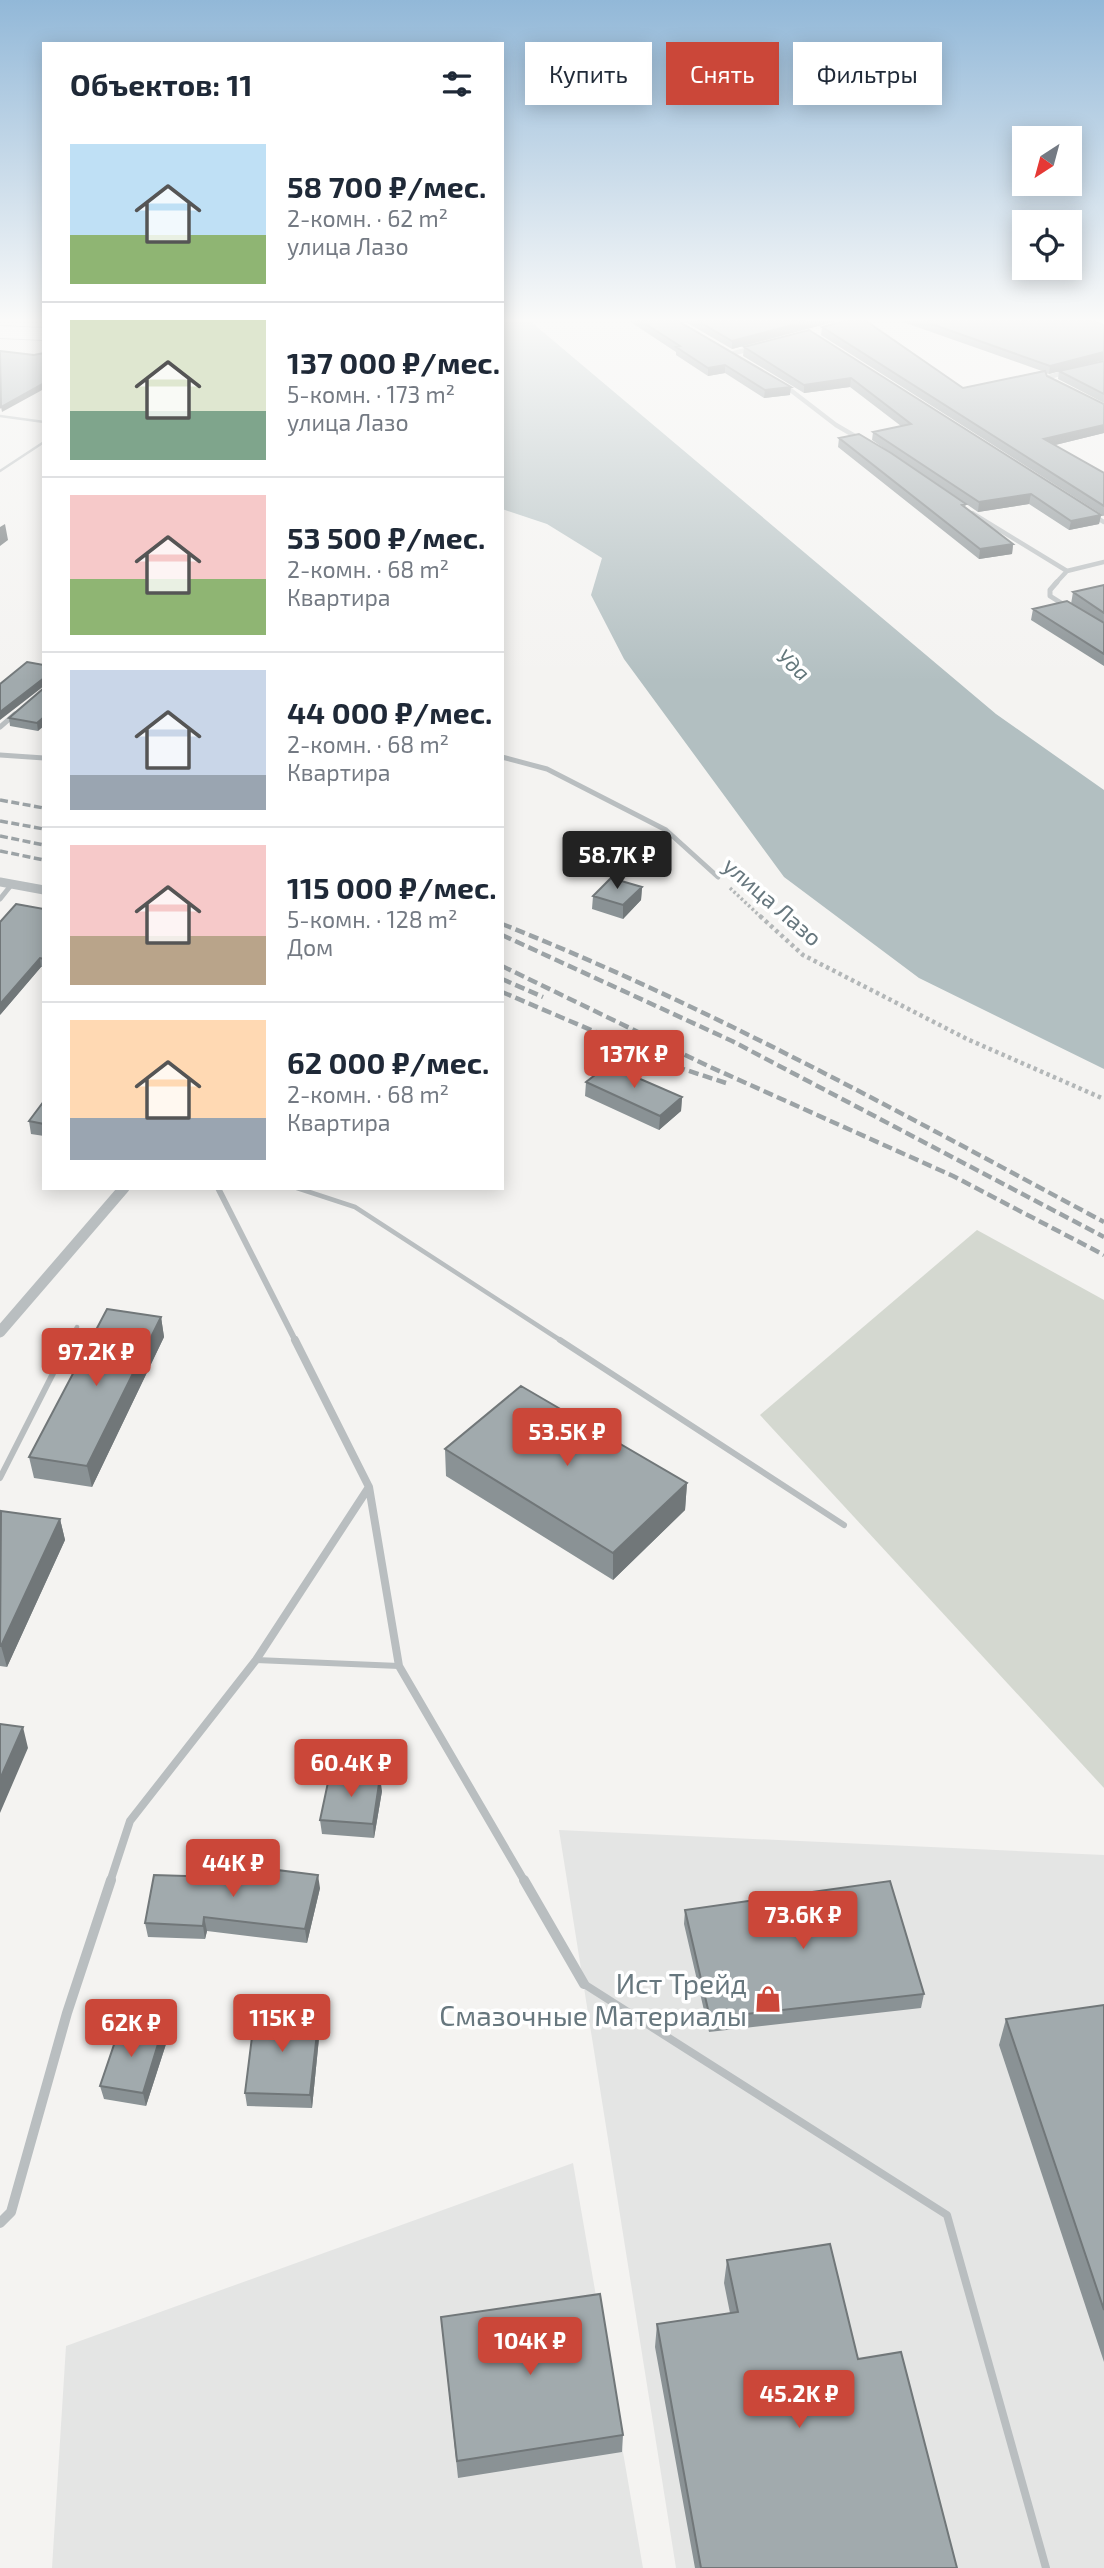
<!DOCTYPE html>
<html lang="ru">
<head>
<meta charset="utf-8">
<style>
  :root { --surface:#fff; --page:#f6f6f7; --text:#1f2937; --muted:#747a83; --line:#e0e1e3; --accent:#cb4739 }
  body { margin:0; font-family:"Exo 2",sans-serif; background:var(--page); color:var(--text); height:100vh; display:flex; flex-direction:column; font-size:26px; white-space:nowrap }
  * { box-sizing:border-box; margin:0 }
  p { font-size:23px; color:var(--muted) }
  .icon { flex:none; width:38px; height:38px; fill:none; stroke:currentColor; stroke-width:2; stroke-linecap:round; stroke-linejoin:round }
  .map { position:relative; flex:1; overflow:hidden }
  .details { position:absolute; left:42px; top:42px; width:462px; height:1148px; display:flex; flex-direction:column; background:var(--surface); border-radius:0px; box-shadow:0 4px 18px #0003 }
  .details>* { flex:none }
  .top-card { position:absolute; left:525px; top:42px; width:472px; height:63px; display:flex; gap:14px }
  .needle { width:46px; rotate:216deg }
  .tools { position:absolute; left:1012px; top:126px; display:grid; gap:14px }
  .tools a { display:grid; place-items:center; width:70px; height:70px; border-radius:0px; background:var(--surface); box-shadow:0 4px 18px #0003; font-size:35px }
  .price { position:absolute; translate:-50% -60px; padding:0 16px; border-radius:7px; background:var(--accent); color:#fff; font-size:23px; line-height:46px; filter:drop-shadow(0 2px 4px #0008) }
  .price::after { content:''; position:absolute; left:50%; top:42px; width:21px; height:16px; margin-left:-10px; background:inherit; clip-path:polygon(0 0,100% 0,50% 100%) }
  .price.on { background:#222; color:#fff }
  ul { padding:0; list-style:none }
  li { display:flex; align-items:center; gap:21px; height:175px; padding:0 28px }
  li+li { border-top:2px solid var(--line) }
  li span { display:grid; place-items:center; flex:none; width:196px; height:140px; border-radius:0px; color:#555 }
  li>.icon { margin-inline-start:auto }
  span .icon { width:84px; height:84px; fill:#fffc; stroke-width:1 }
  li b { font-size:30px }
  h2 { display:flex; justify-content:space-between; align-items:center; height:84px; padding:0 28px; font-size:30px }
  .pill { padding:0 24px; border-radius:0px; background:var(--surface); box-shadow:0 4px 18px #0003; font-size:24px; line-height:63px }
  .pill.on { background:var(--accent); color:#fff }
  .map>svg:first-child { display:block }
  .built { fill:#e4e5e4 }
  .green { fill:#d4d8d0 }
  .water { fill:#b2bfc1 }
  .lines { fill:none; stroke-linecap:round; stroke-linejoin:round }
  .primary-casing { stroke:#adb2b4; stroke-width:2 }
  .path-far1 { stroke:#b3b7b8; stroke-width:3.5; stroke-dasharray:2.5 2.5; stroke-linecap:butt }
  .path { stroke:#b3b7b8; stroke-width:4.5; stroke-dasharray:3.5 3.5; stroke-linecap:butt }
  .service-far3 { stroke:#b9bec0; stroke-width:2.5 }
  .service-far2 { stroke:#b9bec0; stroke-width:4.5 }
  .service-far1 { stroke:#b9bec0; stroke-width:6 }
  .service { stroke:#b9bec0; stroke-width:8 }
  .minor-far4 { stroke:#b9bec0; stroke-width:4.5 }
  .minor-far3 { stroke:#b9bec0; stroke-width:5 }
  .minor-far2 { stroke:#b9bec0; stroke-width:6 }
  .minor-far1 { stroke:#b9bec0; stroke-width:8 }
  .minor { stroke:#b9bec0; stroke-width:10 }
  .tertiary-far1 { stroke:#b9bec0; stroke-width:9 }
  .tertiary { stroke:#b9bec0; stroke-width:11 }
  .primary { fill:#fff; fill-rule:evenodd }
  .rail-far1 { stroke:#9ca3a6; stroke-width:3.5; stroke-dasharray:8 3.5; stroke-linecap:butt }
  .rail { stroke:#9ca3a6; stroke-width:4.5; stroke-dasharray:10 4.5; stroke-linecap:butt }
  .wall { fill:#8a9295 }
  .shaded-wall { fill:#717779 }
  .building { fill:#a1aaad; stroke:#717779; stroke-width:2 }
  .labels { text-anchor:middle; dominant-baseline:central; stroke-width:7; stroke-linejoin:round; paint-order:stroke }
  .far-water-label { font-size:21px; font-style:italic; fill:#63777b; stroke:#fff }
  .street-label { font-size:23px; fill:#67777e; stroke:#fff }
  .near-poi-label { font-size:28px; fill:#67777e; stroke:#fff; text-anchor:end }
</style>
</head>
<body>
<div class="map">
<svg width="1104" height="2568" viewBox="0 0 1104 2568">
  <rect width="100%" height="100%" fill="#f4f3f1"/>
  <path class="built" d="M559,1830L1104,1855V2568H676Z
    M573,2163L643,2568H52L66,2346Z"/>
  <path class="green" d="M977,1230L1104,1300V1788L760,1415Z"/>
  <path class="water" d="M502,321H530L996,714L1104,790V1069L919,978L784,877L624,659L591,595L602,558L547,524L502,509Z"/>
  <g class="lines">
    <defs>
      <path id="primary" d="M0,326L44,328V340L0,338Z"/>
    </defs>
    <use href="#primary" class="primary-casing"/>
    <path class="path-far1" d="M730,888L762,918"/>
    <path class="path" d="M760,916L803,955L967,1039L1104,1099"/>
    <path class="service-far3" d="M0,416L44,422
      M0,471L44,442"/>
    <path class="service-far2" d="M297,1188L355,1207L563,1342
      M69,1342L77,1327"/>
    <path class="service-far1" d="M560,1340L844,1525
      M0,1478L70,1340
      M256,1660L399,1666"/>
    <path class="service" d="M584,1984L947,2215L1046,2568"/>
    <path class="minor-far4" d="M734,353L751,349
      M1054,383L1048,380L1049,377L1066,372
      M784,385L836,425L860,439
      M972,513L1067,571
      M1092,515L1104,522
      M1067,571L1104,562
      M1055,584L1067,571"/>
    <path class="minor-far3" d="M1057,582L1050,590V596L1069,608
      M0,727L15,714
      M0,755L44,758
      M502,757L547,769L666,830L718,877
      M0,899L12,884"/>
    <path class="minor-far2" d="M218,1188L296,1342"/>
    <path class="minor-far1" d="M369,1487L399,1666L525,1882
      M110,1882L130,1821L256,1660L369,1487L295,1340"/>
    <path class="minor" d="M524,1880L584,1984
      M0,2223L11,2212L67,2013L111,1880"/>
    <path class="tertiary-far1" d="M0,882L44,890"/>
    <path class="tertiary" d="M0,1332L124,1188"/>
    <use href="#primary" class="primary"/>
    <path class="rail-far1" d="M0,800L44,808
      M0,821L44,829
      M0,836L44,845
      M0,851L44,860"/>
    <path class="rail" d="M502,924C711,1007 906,1116 1104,1222
      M502,935L732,1041L1104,1237
      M502,966L708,1066L953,1176L1104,1255
      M502,979L543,997
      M502,992L680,1068L726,1083"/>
  </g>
  <path class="wall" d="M629,321H678L790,395L764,398L725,373L708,376L676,355V352Z
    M684,321H837L732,349Z
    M900,321H1094L1104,325V360L1062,370L1104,361V403L1058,379L1059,371L1049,374L1045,373L1047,376L1104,404V433L1055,445L1104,473V516L821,335L822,327L963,388L1042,371Z
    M809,330L1101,515L1099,524L1069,530L1029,504L978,512L924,475L966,504L965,507L1013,544L1012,554L979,559L838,447L839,438L885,449L872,440L873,432L901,426L850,387L804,393L743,356L744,347Z
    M1104,585V666L1031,620L1033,609L1071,604L1073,592Z
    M44,688L38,731L10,726L9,718Z
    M642,887L641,900L623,919L592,909L593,896Z
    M44,909V967H41L0,1015Z
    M586,1082L682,1097L681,1111L659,1130L585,1096Z
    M44,1101V1136L31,1134L29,1121Z
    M161,1317L164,1337L92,1487L34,1478L29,1457Z
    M445,1449L687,1483L685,1510L613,1580L446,1476Z
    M0,1512L60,1519L65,1540L7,1667L0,1666Z
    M382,1791L374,1838L322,1834L320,1820Z
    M320,1888L307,1943L207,1931L205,1939L148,1937L145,1923Z
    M685,1910L924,1994L921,2008L709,2032L684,1924Z
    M1104,2005V2362L999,2045L1006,2019Z
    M319,2015L320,2028L312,2108L247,2106L245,2093Z
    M166,2044L146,2106L104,2099L100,2086Z
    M727,2260L858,2359L957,2568H695L655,2347L657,2324L730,2313L724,2283Z
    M443,2335L623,2435L622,2452L458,2478Z"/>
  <path class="shaded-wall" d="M808,321H837L732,349V341Z
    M1104,352V360L1049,374L1050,366Z
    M725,365V373L708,376V368Z
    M851,378L850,387L804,393V385Z
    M44,383V389L2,412L1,407Z
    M791,387L790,395L764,398L765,390Z
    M1104,425V433L1043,448L1044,439Z
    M1031,494L1029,504L978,512L979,502Z
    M1101,515L1099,524L1069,530L1071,521Z
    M5,524L8,540L0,546V527Z
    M1013,544L1012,554L979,559L980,549Z
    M44,678V686L0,720V712Z
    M44,717V726L38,731L37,723Z
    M642,887L641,900L623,919V905Z
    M40,958L41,967L0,1015V1004Z
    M682,1097L681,1111L659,1130L660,1116Z
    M161,1317L164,1337L92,1487L87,1466Z
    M687,1483L685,1510L613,1580V1553Z
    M60,1519L65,1540L7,1667L1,1646Z
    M23,1727L28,1748L0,1813V1779Z
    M380,1777L382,1791L374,1838L373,1824Z
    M318,1875L320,1888L307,1943L305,1929Z
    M204,1917L207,1931L205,1939L203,1926Z
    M319,2015L320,2028L312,2108L310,2095Z
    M162,2031L166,2044L146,2106L143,2093Z"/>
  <path class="building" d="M641,321H678L791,387L765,390L725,365L708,368L676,347L680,346Z
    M698,321H808L732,341Z
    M844,321H866L963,388L1045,371L1047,376L1104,404V425L1044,439L1104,473V506L822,327Z
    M923,321H1094L1104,325V352L1050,366Z
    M809,330L1101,515L1071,521L1031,494L979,502L873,432L911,424L851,378L804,385L744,347Z
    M0,351L34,355L44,353V383L1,407Z
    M1104,361V394L1059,371Z
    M859,434L891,453L966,504L962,505L1013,544L980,549L839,438Z
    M1104,585V613L1073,592Z
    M1067,601L1104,623V654L1033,609Z
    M27,662L44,665V678L0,712V684Z
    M44,688V717L37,723L9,718Z
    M611,878L642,887L623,905L593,896Z
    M16,904L44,909V959L40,958L0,1004V922Z
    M608,1065L682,1097L660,1116L586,1082Z
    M44,1101V1124L29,1121Z
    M107,1309L161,1317L87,1466L29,1457Z
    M521,1386L687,1483L613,1553L445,1449Z
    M1,1511L60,1519L1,1646H0Z
    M0,1724L23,1727L0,1779Z
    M330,1773L380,1777L373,1824L320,1820Z
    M253,1867L318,1875L305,1929L204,1917L203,1926L145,1923L154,1875L250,1878Z
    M890,1881L924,1994L710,2018L685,1910Z
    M1104,2005V2310L1006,2019Z
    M255,2013L319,2015L310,2095L245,2093Z
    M121,2024L162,2031L143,2093L100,2086Z
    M830,2244L858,2359L901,2352L957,2568H701L657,2324L738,2312L727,2260Z
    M600,2294L623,2435L457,2461L441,2317Z"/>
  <linearGradient id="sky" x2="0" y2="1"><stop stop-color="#92b8d8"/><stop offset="0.47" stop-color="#fafaf9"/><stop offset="1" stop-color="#fafaf9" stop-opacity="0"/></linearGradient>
  <rect width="1104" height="681" fill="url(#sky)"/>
  <defs>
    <symbol id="shop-bare" viewBox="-9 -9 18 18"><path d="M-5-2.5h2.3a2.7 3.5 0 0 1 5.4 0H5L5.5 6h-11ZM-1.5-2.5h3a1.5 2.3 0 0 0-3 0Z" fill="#cb4739" stroke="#fff" stroke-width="2.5" paint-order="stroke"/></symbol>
  </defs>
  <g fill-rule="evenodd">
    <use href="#shop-bare" x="749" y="1980" width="38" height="38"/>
  </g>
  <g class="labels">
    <g class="far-water-label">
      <text transform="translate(794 664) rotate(42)">Уда</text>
    </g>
    <g class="street-label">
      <text transform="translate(773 901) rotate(41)">улица Лазо</text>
    </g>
    <g class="near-poi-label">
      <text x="747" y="1983">Ист Трейд<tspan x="747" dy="32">Смазочные Материалы</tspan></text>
    </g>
  </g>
</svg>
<div class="tools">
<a><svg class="needle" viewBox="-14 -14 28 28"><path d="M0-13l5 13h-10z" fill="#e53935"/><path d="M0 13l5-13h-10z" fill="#747a83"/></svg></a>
<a><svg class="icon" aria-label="locate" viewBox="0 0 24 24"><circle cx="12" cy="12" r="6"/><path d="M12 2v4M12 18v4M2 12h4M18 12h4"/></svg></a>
</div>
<b class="price on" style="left:617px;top:891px">58.7K ₽</b>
<b class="price" style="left:634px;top:1090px">137K ₽</b>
<b class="price" style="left:96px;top:1388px">97.2K ₽</b>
<b class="price" style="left:567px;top:1468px">53.5K ₽</b>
<b class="price" style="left:351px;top:1799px">60.4K ₽</b>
<b class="price" style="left:233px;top:1899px">44K ₽</b>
<b class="price" style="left:803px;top:1951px">73.6K ₽</b>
<b class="price" style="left:282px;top:2054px">115K ₽</b>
<b class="price" style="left:131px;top:2059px">62K ₽</b>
<b class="price" style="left:530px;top:2377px">104K ₽</b>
<b class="price" style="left:799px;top:2430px">45.2K ₽</b>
<div class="top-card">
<a class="pill">Купить</a>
<a class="pill on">Снять</a>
<a class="pill">Фильтры</a>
</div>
<section class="details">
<h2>Объектов: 11<svg class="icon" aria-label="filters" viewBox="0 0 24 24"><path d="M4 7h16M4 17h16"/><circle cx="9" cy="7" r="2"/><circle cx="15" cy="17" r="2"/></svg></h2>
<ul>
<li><span style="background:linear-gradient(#bfe0f5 65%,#8fb573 0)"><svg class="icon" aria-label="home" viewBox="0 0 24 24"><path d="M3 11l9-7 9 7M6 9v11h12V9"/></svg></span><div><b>58 700 ₽/мес.</b><p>2-комн. · 62 m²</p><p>улица Лазо</p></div></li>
<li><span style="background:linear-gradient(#dfe7d0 65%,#7fa58c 0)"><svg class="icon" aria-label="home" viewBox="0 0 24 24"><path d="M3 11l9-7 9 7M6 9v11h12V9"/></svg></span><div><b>137 000 ₽/мес.</b><p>5-комн. · 173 m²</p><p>улица Лазо</p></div></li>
<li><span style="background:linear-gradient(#f6c9c9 60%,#8fb573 0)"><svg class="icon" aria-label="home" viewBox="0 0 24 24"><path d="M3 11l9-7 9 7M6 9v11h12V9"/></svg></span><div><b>53 500 ₽/мес.</b><p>2-комн. · 68 m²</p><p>Квартира</p></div></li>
<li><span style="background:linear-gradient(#c9d6e8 75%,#9aa5b1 0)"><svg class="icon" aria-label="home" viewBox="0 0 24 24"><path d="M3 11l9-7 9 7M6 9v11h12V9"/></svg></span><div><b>44 000 ₽/мес.</b><p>2-комн. · 68 m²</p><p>Квартира</p></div></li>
<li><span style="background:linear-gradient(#f6c9c9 65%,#b9a48a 0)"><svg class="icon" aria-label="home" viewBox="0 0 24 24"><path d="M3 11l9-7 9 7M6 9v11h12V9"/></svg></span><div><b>115 000 ₽/мес.</b><p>5-комн. · 128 m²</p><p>Дом</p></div></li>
<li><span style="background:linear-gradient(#ffd9b3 70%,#9aa5b1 0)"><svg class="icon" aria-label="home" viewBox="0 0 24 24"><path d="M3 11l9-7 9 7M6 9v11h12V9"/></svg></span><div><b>62 000 ₽/мес.</b><p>2-комн. · 68 m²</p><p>Квартира</p></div></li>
</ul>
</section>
</div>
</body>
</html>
